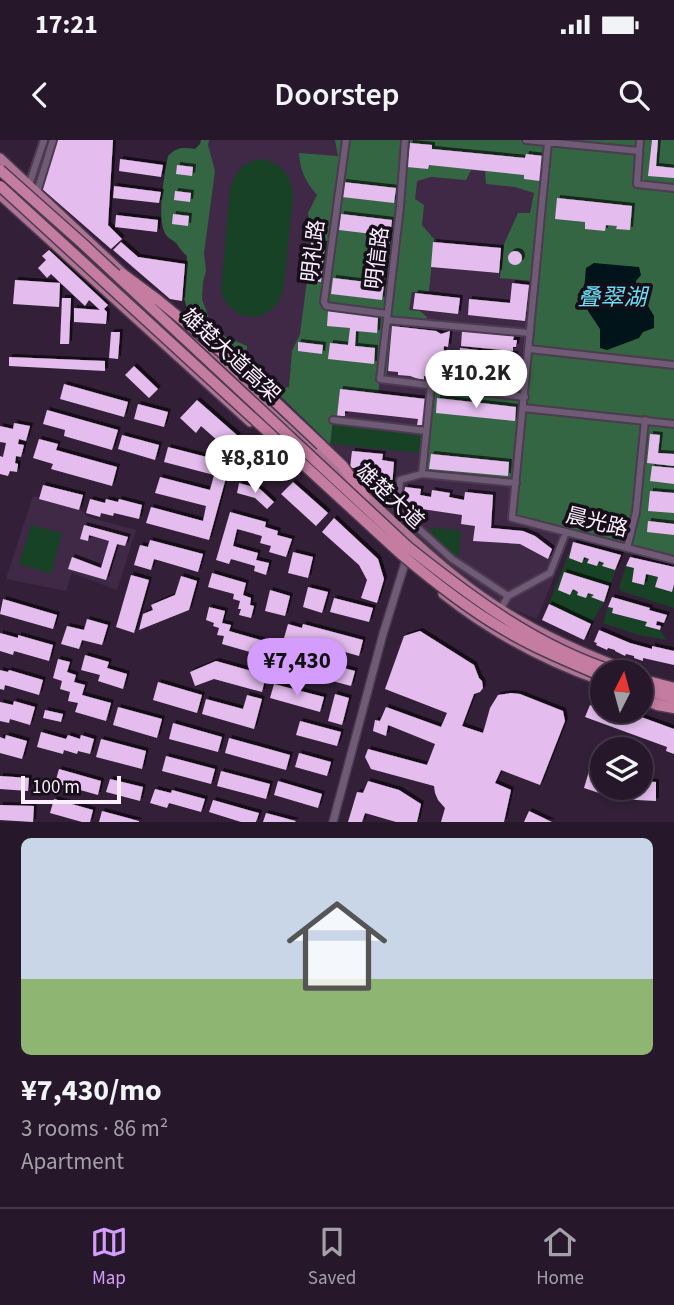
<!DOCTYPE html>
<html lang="en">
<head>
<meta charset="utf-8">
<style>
  :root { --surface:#26182a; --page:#322536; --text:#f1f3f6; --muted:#a4a0a8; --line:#423747; --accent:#d49cfc }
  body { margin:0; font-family:"Source Sans 3","Noto Sans SC",sans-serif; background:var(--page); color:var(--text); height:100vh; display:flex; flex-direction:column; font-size:26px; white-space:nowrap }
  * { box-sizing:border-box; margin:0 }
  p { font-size:23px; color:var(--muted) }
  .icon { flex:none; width:38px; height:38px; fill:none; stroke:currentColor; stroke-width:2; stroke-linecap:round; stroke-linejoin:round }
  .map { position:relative; height:682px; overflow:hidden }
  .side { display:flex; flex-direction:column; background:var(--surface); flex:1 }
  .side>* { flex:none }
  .needle { width:46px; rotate:6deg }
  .controls { position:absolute; left:590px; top:520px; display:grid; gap:14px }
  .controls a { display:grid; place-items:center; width:63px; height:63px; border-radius:50%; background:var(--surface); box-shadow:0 4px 10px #0003,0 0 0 2px var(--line); font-size:35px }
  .scale { position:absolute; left:21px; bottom:18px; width:100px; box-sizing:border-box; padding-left:7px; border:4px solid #fbeefe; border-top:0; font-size:19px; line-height:24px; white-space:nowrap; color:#fbeefe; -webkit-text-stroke:5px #160e18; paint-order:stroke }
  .price { position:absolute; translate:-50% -60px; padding:0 16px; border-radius:24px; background:#fff; color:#222; font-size:23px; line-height:46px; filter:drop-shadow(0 2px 4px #0008) }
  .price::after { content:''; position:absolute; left:50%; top:42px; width:21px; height:16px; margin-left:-10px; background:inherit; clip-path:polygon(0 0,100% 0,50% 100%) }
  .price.current { background:var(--accent); color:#111 }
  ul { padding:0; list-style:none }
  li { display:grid; align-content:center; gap:14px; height:371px; padding:0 21px }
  li span { display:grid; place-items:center; height:217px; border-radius:10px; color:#555 }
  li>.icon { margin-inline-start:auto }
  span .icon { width:126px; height:126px; fill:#fffc; stroke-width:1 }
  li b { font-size:30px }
  .status { display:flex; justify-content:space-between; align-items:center; height:49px; padding:0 35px; background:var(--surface); direction:ltr }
  .status svg { height:19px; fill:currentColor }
  header { display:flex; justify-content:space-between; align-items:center; height:91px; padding:0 21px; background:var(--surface); font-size:32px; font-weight:600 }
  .tab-bar { display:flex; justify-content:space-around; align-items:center; height:98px; border-top:2px solid var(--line); background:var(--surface); font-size:19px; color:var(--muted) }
  .tab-bar a { display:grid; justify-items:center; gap:4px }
  .tab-bar .current { color:var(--accent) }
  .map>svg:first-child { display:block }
  .built { fill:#402946 }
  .green { fill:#174225 }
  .forest { fill:#356643 }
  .water { fill:#001419 }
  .building { fill:#e4bdee; filter:url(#shadow) }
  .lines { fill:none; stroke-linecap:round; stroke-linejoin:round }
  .minor-casing { stroke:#4c3b50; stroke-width:10 }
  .tertiary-casing { stroke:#4c3b50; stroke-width:10 }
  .primary-casing { stroke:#4c3b50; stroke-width:12 }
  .trunk-casing { stroke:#4c3b50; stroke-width:13 }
  .minor { stroke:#705b76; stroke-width:6 }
  .tertiary { stroke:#705b76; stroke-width:7 }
  .primary { stroke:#af7495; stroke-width:9 }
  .trunk { stroke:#c47ca0; stroke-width:10 }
  .trunk-bridge-casing { stroke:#4c3b50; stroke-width:13; stroke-linecap:butt }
  .trunk-bridge { stroke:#c47ca0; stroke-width:10 }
  .labels { text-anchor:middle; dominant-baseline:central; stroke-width:7; stroke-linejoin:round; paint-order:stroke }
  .street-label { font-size:21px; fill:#fbeefe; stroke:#160e18 }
  .water-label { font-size:23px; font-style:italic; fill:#6adef4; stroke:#160e18 }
</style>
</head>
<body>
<div class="status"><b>17:21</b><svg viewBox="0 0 49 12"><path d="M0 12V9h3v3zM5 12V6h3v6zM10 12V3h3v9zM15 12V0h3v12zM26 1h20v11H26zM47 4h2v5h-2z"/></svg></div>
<header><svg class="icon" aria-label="back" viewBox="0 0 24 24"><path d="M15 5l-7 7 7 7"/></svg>Doorstep<svg class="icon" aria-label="search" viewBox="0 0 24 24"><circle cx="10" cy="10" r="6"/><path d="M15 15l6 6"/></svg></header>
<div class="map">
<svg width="674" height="682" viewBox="0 0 674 682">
  <defs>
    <filter id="shadow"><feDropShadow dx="3" dy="-3" stdDeviation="0" flood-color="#0009"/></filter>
  </defs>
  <rect width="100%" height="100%" fill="#332038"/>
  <path class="built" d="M206,0H674V424L570,397L537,479L503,465L422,404L389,374L363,333L334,308L274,250L247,221L189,174Z
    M33,356L79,368L88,377L136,390L117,450L72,433L66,451L6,439Z"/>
  <path class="green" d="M263,19C283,24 291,36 293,56L284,146C282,153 280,161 274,167C256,186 226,175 221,150L230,49C237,30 242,22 263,19Z
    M332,284L422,293L420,313L330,304Z
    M31,385L62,393L51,434L19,424Z
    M431,388L459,390L461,394L458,420L429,396Z
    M573,402L621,415L604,462L591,484L549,464Z
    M626,426L634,428L632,442L643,445L646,434L658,437L655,447H674V468L621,451L619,447Z
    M608,467L613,468L612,473L647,482L646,486L660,490L666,500L639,495L603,483Z"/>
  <path class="forest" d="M201,0H209L208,5L215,31L204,113L206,131L203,142L202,159L211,184L226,197L247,206V221L189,174L184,158L187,116C181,111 180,108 176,103C173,100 169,99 167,96C155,83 165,33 168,16C176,7 184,7 195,9L200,4Z
    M335,0H674V424L569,397L565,392L512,378L516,344L422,334L431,245L524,257L534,141L500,138L504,104L518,73H530L534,53L515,47L486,44L485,31L471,30L466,40L431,37L417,41L415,59L424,65L422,85L434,99L429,152H412L409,170L420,171L427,177L425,183L392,181L386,240H380L378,253L340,249L337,276L333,280L330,304L334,308L274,250L289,247L292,211L300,194L307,140L311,103L308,73L317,55C305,41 300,30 299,13L338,16Z"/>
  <path class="water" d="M594,123L639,127L641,135L636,141L638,155L648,166L654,176V188L643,192L639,198L607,210L600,208V189L588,171L584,150L586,128Z"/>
  <path class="building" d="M56,0H113L108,85L122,99L111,109L41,48Z
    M652,0H658L656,26L674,28V38L648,36Z
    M410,3L432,5V9L525,18L526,14L543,16L540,41L524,39V35L429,25L428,29L407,27Z
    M120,19L163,25L161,37L119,31Z
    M177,25L193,27L192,36L176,34Z
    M343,42L396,48L394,63L342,57Z
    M114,46L161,52L159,63L113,58Z
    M175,51L191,53L190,62L174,60Z
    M557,58L632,66L630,90L616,89L617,86L606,85L605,91L585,89V82L555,79Z
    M173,74L189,76L188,86L172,84Z
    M341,74L392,80L382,160L331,154L333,138L366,142L372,94L339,90Z
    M116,75L158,80L157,92L115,87Z
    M121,102L138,117L185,124L182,161L170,159L113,110Z
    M433,102L501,108L499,133L431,127Z
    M311,103L325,104L321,142L307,140Z
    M49,110L108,165L104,169L107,172L106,184L74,182V168L100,170L89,160L85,166L51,134L47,138L38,128L46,120L42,116Z
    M508 118a7 7 0 1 1 14 0a7 7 0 1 1-14 0Z
    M15,140L60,143L59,167L13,164Z
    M512,143L529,145L525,181L468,175L469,159L510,163Z
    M415,153L460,158L458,174L413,169Z
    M62,158H71L69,204H60Z
    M328,171L378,177L377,193L356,191L355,206L375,208L374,224L328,219L330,203L348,205L350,188L327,186Z
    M392,186L436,191L441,194L450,191L448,207L444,206L442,237H435L434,242L431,241V237L424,236V241L410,236L398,235V232L388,231Z
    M462,191L514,196L513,200H517L516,207H513V211L461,206Z
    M111,192H120L118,219L109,218Z
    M298,202L323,205L322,214L298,211Z
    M460,208L515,214L511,249L499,247L500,242L489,241L485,248L473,247L471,239L457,237Z
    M9,217L105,221V231L9,226Z
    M134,226L158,249L149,258L125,235Z
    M64,244L128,262L124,277L60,259Z
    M340,249L426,259L423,285H417L418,279L345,271V276H337Z
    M437,258L516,267L515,281L436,273Z
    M197,260L238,296L226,308L201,286L196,293L180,278Z
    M138,264L168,272L164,287L134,279Z
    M47,270L118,290L112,310L64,296L65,290L43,284Z
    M14,283L30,286L26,301L19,299L18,304L24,305L21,317L16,316L15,323L18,324L17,332L10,331L8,336L0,334V316L3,317L6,303L0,302V286L13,289Z
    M650,294L660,295L658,313L674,314V326L647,323Z
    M122,295L159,305L155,320L118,309Z
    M39,299L58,304L56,310L117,327L112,346L51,329L53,324L33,318Z
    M168,307L230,323L209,400L146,383L151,367L203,381L206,366L155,353L160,337L210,350L214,335L164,322Z
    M352,311L383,314L382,320L394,322L392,346L384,352L358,328H350Z
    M431,314L509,322L508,336L429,329Z
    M652,326L674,328V344L650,341Z
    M293,342L328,373L316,386L281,354Z
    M239,343L260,349L274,362L267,369L255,358L237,353Z
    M43,345L83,355L79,370L39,359Z
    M405,347L421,349L420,355L431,357L432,350L450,353L449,357L464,360L465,352L493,355L491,388L523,391L535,396L552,409L548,419L520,404L473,401L475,386L461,384L462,375L402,366Z
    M650,351L674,353V373L648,371Z
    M90,359L105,363L106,359L118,362L119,359L142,365L139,379L114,373L113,376L101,373L100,377L86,373Z
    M230,372L266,382L265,387L278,391L277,395L292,399L286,417L269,412L271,406L260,403L262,396L237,389L233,406L258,413L256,420L269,423L266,435L254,431L255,426L231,419L229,424L216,420Z
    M334,378L378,419L384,439L377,463L361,458L367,440L359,425L322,392Z
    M648,381L674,384V395L647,392Z
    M84,385L128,397L125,406L117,404L106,440L68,429L72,417L101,428L109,401L89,395L88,401L80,399Z
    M150,400L203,414L198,432L154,419L151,430L134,425L140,405L148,407Z
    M573,402L621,415L615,430L602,426L604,423L599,421L597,426L587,423L589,419L584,417L582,423L569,418Z
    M293,412L313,417L308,438L288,433Z
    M630,417L674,427V444L672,452L655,447L658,437L646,434L644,445L632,442L634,428L626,426Z
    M564,432L609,446L604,462L591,457L594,455L588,453L586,458L577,455L578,452L573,449L570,455L558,450Z
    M212,433L246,443L243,455L251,458L250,465L254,466L251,478L239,475L241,469H238L240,461L233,459L234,454L208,447Z
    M131,435L149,440L134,493L116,487Z
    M181,436L197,441L189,470L139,490L143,474L153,470L151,465L175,455Z
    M308,447L328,452L322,473L303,467Z
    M270,450L290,456L285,476L265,471Z
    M612,457L650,468L649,470L667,475L664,483L657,481L656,485L661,486L660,490L645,486L647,482L612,473L613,468L608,467Z
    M334,458L373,468L369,482L330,472Z
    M3,459L57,475L53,489L0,474Z
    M549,464L591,484L584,500L542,480Z
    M209,467L225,471L222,483L231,485L229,491L271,503L267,517L222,504L224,496L217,495L219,488L213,486L214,483L206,480Z
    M87,479L108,485L102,505L82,500L79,509L61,504L67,486L84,490Z
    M288,484L302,488L303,484L363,500L359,516L299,499L298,502L284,498Z
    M599,490L630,503L652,509V506L674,511V525L643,518V521L634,518V516L626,514L625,516L615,511V510L608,508L607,510L596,505L597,503L594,502Z
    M420,491L474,525L479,538L482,541L483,548L480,552L474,554L462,586L483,593L490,568L498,555L511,553L520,554L563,571L565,581L540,645L501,630L495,643L511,650L504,682H441L445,668L438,660L435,653L434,646L371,629L365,617L368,609L427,625L435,604L388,585L386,596L373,591L375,580L380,581L386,567L441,587L447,573L385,549L404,496Z
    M0,493L18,498V495L53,505L49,521L14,511L13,515L0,511Z
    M85,515L109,522L107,528L127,534L123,549L98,541L100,535L81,530Z
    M280,515L293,519L295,515L355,531L351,546L291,530L290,533L276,529Z
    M58,519L70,522L67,532L76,535L74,542L85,545L82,555L111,563L106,581L75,572L78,563L68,561L70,552L60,549L62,541L53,538Z
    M216,521L266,535L262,552L214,539L195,546L190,532Z
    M0,530L8,532L9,530L43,540L39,555L5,545L4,550L0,549Z
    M158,542L202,555L197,573L153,560Z
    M274,544L324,557L320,572L270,558Z
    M335,554L349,558L342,585L328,581Z
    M247,555L262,559L254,589L202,574L206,559L243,569Z
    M14,561L35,567L30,585L10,579L9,583L0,581V562L13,565Z
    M602,562V570H622L674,589V614L666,611L667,607L585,577L590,565L599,568Z
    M118,567L162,579L157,598L113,585Z
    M45,570L63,574L61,582L43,578Z
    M300,581L341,592L337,606L296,595Z
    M173,583L222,597L218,612L169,599Z
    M41,592L66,599L68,595L80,599L81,595L94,599L90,614L78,611L77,614L64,610L63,614L37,607Z
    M6,595L27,601L22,619L0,613V597L5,599Z
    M229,598L290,615L286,630L225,613Z
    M101,599L146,611L142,629L96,617Z
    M299,613L331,622L327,636L295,627Z
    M166,616L215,629L211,644L162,631Z
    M59,629L101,641L98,655L55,643Z
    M221,631L270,644L266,659L217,646Z
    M589,631L602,635V648H640V641L656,642V661L617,659L584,648Z
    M0,636L29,638L28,651L0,649Z
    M110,639L143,647L140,661L106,652Z
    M278,641L322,654L318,668L274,655Z
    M368,641L399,650L421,664L417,682H396L365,673L362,682H348L357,652L363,653Z
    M155,649L171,653L172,650L205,659L201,672L169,663L167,668L150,663Z
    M54,659L93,670L90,682H82L50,673Z
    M213,660L259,673L256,682H241L209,672Z
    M0,665L34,666L33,682L0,680Z
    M102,671L139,681V682H99Z
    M529,671L552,682H524Z
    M266,673L296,681L295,682H263Z"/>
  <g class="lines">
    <defs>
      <path id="minor" d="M346,0L324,162L326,166L387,174
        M405,0L400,67L380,239L525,257
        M526,0L639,11
        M640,0L637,44L674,48
        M548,2L512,378L674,420
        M29,45L44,0
        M37,52L53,0
        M387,180L530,193
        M529,209L674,225
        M431,245L422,334L516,343
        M523,268L674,284
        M333,280L426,291
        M422,334L400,340L397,369L452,419L508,456
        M627,408L636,372L645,280
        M503,465L508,456L550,433L566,392"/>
      <path id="tertiary" d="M333,682L383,494L405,423"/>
      <path id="primary" d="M0,18L128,138
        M0,55L250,282
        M154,162C188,195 223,228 258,261C288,290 321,317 353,345C395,383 435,423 481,456C527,489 581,513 633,532
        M443,454C491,492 545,521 602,541
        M640,554L674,563"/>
      <path id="trunk" d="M321,305L342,325L365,357
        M640,539L674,548
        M640,548L674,558
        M640,558L657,565L674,568"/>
    </defs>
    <use href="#minor" class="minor-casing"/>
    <use href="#tertiary" class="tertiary-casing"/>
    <use href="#primary" class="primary-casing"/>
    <use href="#trunk" class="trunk-casing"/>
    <use href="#minor" class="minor"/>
    <use href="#tertiary" class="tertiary"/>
    <use href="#primary" class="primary"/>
    <use href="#trunk" class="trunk"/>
    <defs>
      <path id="trunk-bridge" d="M0,30L82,103L408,407C472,458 539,508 617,532
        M0,46L402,415C434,442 467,468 503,489C535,508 569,522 602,536
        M123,134L158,160L231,220L321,305"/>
    </defs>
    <use href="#trunk-bridge" class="trunk-bridge-casing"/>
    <use href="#trunk-bridge" class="trunk-bridge"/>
  </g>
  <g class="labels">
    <g class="street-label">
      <text transform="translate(313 111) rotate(-83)">明礼路</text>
      <text transform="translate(377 118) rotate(-83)">明信路</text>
      <text transform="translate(231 215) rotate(43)">雄楚大道高架</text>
      <text transform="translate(390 356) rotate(43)">雄楚大道</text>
      <text transform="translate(597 382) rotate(14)">晨光路</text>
    </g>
    <g class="water-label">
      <text x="612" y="157">叠翠湖</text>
    </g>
  </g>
</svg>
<div class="controls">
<a><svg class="needle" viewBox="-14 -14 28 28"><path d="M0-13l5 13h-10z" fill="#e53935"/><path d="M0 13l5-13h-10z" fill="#a4a0a8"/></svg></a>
<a><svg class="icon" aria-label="layers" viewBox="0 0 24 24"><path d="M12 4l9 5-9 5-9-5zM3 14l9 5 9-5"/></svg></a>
</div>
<div class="scale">100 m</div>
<b class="price" style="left:476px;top:270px">¥10.2K</b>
<b class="price" style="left:255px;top:355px">¥8,810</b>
<b class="price current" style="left:297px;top:558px">¥7,430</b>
</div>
<section class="side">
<ul>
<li><span style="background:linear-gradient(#c9d6e8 65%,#8fb573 0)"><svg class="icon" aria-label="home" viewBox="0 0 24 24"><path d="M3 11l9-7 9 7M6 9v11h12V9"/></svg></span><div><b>¥7,430/mo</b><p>3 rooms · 86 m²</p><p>Apartment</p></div></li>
</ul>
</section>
<nav class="tab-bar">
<a class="current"><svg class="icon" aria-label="map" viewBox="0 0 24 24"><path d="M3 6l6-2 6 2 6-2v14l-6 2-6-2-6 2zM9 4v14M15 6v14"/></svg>Map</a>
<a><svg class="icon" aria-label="saved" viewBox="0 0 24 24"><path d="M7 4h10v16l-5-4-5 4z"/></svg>Saved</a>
<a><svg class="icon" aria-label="home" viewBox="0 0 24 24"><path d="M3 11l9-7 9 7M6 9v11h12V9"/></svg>Home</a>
</nav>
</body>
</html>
